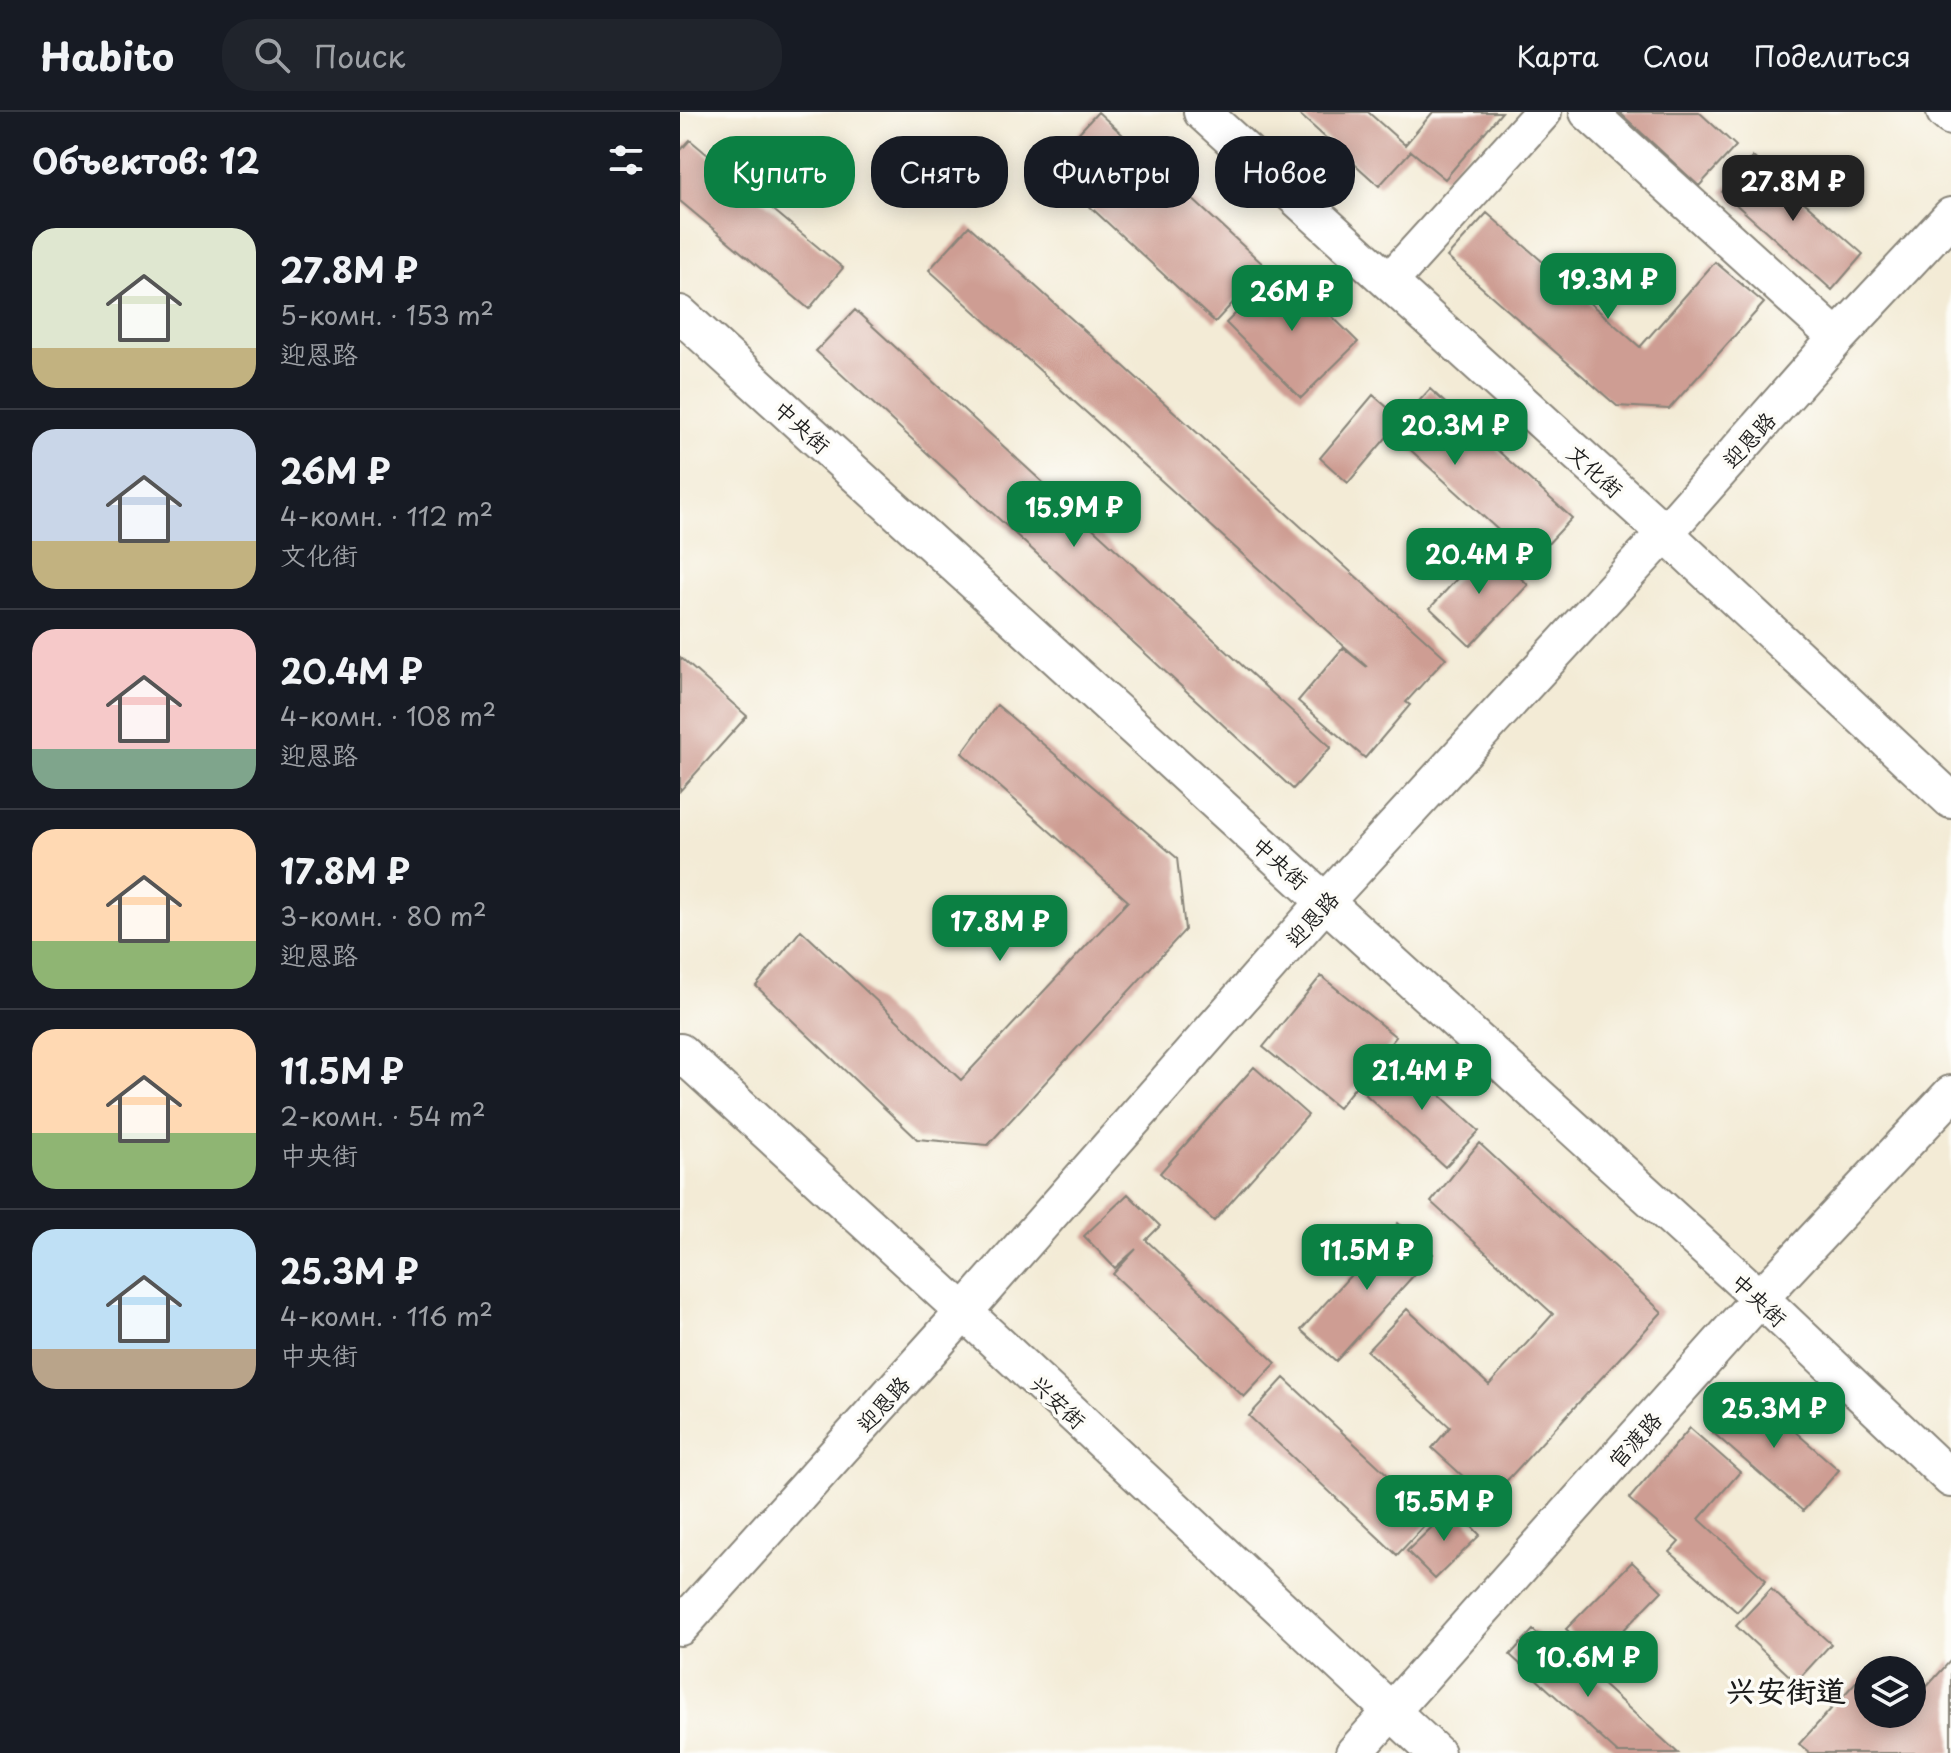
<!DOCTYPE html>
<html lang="ru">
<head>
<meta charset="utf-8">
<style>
  :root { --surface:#171b24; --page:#20242c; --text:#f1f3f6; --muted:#9ea1a6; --line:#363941; --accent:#0b8043 }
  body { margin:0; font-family:"Playpen Sans","LXGW WenKai TC",sans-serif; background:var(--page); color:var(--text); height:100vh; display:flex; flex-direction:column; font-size:30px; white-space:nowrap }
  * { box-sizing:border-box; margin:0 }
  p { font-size:26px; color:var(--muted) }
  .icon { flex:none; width:44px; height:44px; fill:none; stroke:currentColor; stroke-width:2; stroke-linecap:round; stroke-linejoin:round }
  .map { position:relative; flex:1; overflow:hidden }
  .side { display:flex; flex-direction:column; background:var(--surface); width:680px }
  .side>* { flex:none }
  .top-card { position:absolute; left:24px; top:24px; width:760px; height:72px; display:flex; gap:16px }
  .controls { position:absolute; left:1174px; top:1544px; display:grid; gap:16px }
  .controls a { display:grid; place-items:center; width:72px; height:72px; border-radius:50%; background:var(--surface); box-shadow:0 4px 20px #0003; font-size:40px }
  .price { position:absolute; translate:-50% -68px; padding:0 18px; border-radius:16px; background:var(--accent); color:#fff; font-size:26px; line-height:52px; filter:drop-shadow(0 2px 4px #0008) }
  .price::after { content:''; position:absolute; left:50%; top:48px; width:24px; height:18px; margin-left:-12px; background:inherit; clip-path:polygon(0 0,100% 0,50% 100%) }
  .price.current { background:#222; color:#fff }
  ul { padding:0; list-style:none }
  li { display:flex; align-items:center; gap:24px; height:200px; padding:0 32px }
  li+li { border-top:2px solid var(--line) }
  li span { display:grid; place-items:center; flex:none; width:224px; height:160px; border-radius:24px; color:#555 }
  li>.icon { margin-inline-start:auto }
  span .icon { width:96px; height:96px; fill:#fffc; stroke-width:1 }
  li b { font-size:34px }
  h2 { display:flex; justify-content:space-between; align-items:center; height:96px; padding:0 32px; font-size:34px }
  .tag { padding:0 28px; border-radius:32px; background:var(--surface); box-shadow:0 4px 20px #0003; font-size:28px; line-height:72px }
  .tag.current { background:var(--accent); color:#fff }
  header { display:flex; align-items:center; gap:48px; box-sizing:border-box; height:112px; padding:0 40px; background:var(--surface); border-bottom:2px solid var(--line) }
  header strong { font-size:38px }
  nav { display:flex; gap:44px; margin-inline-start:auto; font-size:28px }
  .search { width:560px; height:72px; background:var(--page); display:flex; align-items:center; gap:20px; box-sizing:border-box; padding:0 28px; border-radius:32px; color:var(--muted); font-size:30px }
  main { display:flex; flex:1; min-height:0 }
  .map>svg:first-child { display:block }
  .building { fill:#ce9d93 }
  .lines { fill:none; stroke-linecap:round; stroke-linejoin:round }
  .street-casing { stroke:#888479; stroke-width:40 }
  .street { stroke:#fff; stroke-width:36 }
  .labels { text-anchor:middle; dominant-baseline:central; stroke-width:7; stroke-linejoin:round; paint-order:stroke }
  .street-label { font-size:22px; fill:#1c1c1c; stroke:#fdfcf7 }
  .district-label { font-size:30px; font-weight:bold; fill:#1c1c1c; stroke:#fdfcf7 }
</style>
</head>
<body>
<header>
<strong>Habito</strong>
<div class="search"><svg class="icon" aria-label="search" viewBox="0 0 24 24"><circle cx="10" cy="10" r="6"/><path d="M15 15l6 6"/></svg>Поиск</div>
<nav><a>Карта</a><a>Слои</a><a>Поделиться</a></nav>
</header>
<main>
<section class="side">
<h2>Объектов: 12<svg class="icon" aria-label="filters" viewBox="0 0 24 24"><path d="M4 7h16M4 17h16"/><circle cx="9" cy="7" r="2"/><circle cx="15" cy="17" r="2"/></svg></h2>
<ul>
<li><span style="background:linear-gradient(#dfe7d0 75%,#c2b280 0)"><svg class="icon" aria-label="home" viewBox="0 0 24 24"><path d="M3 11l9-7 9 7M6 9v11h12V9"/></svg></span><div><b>27.8M ₽</b><p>5-комн. · 153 m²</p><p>迎恩路</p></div></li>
<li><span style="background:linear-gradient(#c9d6e8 70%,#c2b280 0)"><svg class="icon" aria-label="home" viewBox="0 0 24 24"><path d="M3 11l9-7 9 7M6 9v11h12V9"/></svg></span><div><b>26M ₽</b><p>4-комн. · 112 m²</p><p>文化街</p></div></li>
<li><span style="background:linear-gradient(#f6c9c9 75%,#7fa58c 0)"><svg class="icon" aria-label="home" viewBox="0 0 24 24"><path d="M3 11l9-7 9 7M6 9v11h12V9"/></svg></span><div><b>20.4M ₽</b><p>4-комн. · 108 m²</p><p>迎恩路</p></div></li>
<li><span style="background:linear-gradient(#ffd9b3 70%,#8fb573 0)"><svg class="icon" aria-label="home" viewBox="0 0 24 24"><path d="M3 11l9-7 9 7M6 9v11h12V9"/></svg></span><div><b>17.8M ₽</b><p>3-комн. · 80 m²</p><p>迎恩路</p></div></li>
<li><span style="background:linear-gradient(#ffd9b3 65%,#8fb573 0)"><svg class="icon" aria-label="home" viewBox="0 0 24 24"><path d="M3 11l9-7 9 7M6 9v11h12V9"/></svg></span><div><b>11.5M ₽</b><p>2-комн. · 54 m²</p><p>中央街</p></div></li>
<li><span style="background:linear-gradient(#bfe0f5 75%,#b9a48a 0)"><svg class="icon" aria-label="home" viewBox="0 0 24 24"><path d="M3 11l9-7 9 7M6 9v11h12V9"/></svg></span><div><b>25.3M ₽</b><p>4-комн. · 116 m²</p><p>中央街</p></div></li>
</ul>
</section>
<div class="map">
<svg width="1271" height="1641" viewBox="0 0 1271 1641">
  <rect width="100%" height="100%" fill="#fdfcf7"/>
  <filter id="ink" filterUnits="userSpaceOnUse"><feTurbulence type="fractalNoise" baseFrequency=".0125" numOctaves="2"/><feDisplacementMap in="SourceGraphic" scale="16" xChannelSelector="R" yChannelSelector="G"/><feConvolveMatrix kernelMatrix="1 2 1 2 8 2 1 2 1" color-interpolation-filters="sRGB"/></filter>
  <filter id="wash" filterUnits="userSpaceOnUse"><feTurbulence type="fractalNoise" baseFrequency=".006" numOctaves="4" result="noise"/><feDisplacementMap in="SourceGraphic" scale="32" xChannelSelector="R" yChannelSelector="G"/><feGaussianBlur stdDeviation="1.8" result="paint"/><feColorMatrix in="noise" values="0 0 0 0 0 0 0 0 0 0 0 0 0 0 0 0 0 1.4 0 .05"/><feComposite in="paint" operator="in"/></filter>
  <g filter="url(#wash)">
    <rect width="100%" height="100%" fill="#f3ebd6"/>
    <g id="blocks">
      <path class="building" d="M418,0L586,155L535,210L367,55Z
        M617,0H688L725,33L753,0H822L765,67L731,39L699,74Z
        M939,0H1019L1056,34L1019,74Z
        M10,28L163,156L129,197L0,89V39Z
        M1073,45L1183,142L1152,178L1042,80Z
        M807,101L960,235L1035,150L1084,191L989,297L937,294L767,145Z
        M289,114L766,546L726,590L730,593L685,646L618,589L663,536L687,555L249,158Z
        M602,155L678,230L621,286L546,211Z
        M175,198L651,635L613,677L136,239Z
        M750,277L892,406L852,449L711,320L668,371L640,346L693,283L722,308Z
        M807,434L848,473L790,534L750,496Z
        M0,545L67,604L0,679Z
        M317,593L497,746L505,818L308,1033L237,1027L76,874L121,818L281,968L448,789L282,641Z
        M641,864L716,925L658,996L583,935Z
        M719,945L799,1019L765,1055L685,982Z
        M574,955L628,1003L534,1109L480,1061Z
        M799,1031L982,1200L809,1388L752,1336L770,1315L687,1239L727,1197L809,1273L873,1202L751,1090Z
        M448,1082L480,1114L466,1128L596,1251L564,1285L433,1162L456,1137L435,1156L404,1124Z
        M718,1111L753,1142L656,1249L621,1218Z
        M604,1266L753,1405L717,1443L569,1304Z
        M1066,1277L1159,1358L1123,1399L1030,1318Z
        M1010,1316L1060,1360L1019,1407L1086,1468L1057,1500L990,1440L999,1430L949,1387Z
        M773,1395L800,1423L755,1467L727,1439Z
        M952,1450L982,1479L916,1546L886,1517Z
        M1091,1477L1151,1532L1116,1570L1056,1514Z
        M853,1518L892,1553L896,1548L998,1641H938L830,1543Z
        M1271,1548V1641H1130L1119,1632L1185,1560L1188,1563V1602H1232V1591Z"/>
    </g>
  </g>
  <g filter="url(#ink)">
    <use href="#blocks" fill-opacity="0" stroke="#888479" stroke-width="2"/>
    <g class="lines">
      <defs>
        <path id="street" d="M522,0L985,421L1271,688
          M908,0L1157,226
          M1265,0L1271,5
          M709,170L863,0
          M0,202L1080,1186L1271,1367
          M0,940L284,1200L756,1641
          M0,1515L284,1200L645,790L985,421L1157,226L1271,104
          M674,1641L1080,1186L1271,982"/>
      </defs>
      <use href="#street" class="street-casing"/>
      <use href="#street" class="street"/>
    </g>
  </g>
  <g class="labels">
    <g class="street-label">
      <text transform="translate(123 314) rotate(42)">中央街</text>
      <text transform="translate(1068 327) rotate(-48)">迎恩路</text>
      <text transform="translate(916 358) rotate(42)">文化街</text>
      <text transform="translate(601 750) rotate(42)">中央街</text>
      <text transform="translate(631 806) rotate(-48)">迎恩路</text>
      <text transform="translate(1080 1187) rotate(43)">中央街</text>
      <text transform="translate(379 1289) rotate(43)">兴安街</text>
      <text transform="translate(202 1291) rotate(-48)">迎恩路</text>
      <text transform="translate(954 1327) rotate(-48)">官渡路</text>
    </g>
    <g class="district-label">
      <text x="1106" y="1577">兴安街道</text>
    </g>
  </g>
</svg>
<div class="controls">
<a><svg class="icon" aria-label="layers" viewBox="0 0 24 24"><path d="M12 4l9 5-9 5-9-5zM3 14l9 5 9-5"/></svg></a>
</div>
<b class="price current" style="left:1113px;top:111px">27.8M ₽</b>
<b class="price" style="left:928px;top:209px">19.3M ₽</b>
<b class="price" style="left:612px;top:221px">26M ₽</b>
<b class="price" style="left:775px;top:355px">20.3M ₽</b>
<b class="price" style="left:394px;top:437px">15.9M ₽</b>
<b class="price" style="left:799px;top:484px">20.4M ₽</b>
<b class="price" style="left:320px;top:851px">17.8M ₽</b>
<b class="price" style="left:742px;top:1000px">21.4M ₽</b>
<b class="price" style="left:687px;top:1180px">11.5M ₽</b>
<b class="price" style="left:1094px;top:1338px">25.3M ₽</b>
<b class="price" style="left:764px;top:1431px">15.5M ₽</b>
<b class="price" style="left:908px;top:1587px">10.6M ₽</b>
<div class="top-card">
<a class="tag current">Купить</a>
<a class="tag">Снять</a>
<a class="tag">Фильтры</a>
<a class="tag">Новое</a>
</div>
</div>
</main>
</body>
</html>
